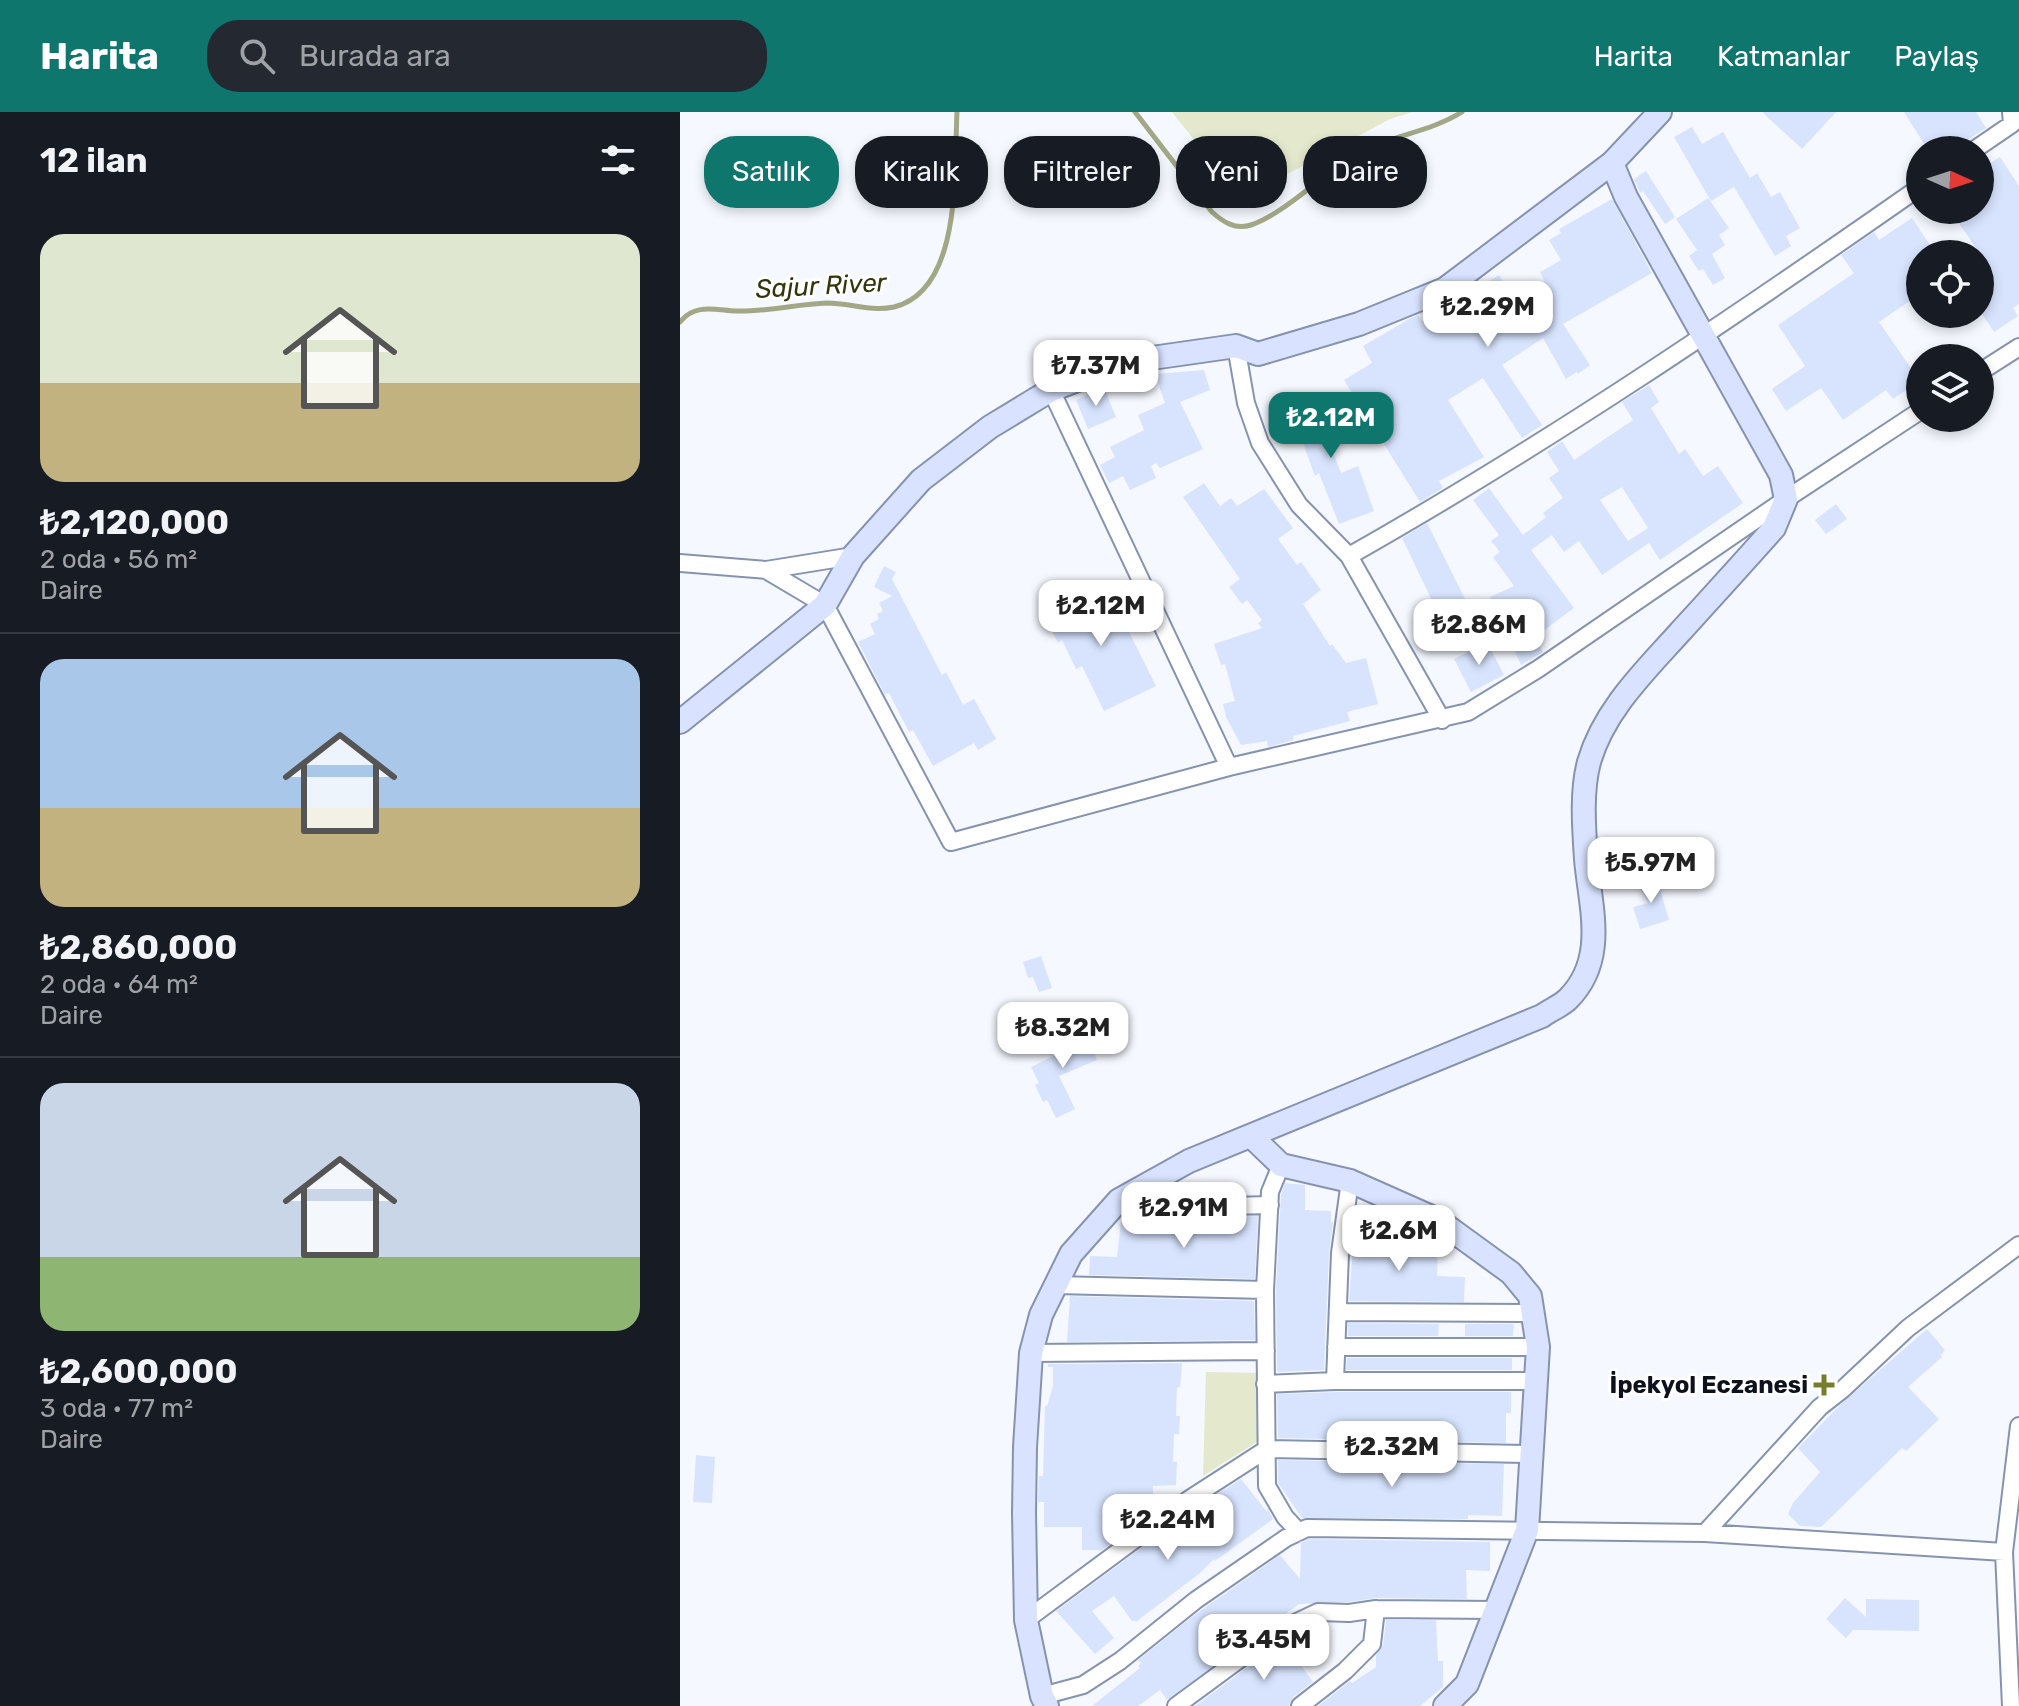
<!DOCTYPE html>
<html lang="tr">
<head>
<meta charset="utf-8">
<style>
  :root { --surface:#171b24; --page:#242831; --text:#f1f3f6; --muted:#9ea1a6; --line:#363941; --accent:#0f766e }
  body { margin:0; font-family:Rubik,sans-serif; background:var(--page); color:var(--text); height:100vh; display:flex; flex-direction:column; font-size:30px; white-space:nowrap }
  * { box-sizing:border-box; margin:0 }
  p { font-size:26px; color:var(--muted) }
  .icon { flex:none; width:44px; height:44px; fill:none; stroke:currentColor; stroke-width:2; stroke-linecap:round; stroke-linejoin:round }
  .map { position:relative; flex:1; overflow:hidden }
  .sheet { display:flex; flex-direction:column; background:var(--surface); width:680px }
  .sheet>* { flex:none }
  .banner { position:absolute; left:24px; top:24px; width:760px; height:72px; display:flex; gap:16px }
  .needle { width:52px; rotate:93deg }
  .fabs { position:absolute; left:1226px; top:24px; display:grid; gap:16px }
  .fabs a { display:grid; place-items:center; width:88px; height:88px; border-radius:50%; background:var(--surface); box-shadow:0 4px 12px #0003; font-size:40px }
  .price { position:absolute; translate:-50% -68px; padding:0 18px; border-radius:16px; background:#fff; color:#222; font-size:26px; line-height:52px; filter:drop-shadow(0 2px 4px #0008) }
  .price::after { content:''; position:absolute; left:50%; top:48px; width:24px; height:18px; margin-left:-12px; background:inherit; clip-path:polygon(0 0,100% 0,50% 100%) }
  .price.on { background:var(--accent); color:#fff }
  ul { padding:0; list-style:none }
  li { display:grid; align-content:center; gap:16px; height:424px; padding:0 40px }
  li+li { border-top:2px solid var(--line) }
  li span { display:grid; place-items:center; height:248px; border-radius:24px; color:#555 }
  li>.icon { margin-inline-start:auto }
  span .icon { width:144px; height:144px; fill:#fffc; stroke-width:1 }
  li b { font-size:34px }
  h2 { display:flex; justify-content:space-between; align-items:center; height:96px; padding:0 40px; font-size:34px }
  .chip { padding:0 28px; border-radius:32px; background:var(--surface); box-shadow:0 4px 12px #0003; font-size:28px; line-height:72px }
  .chip.on { background:var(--accent); color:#fff }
  header { display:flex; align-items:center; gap:48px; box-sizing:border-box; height:112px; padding:0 40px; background:var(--accent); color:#fff }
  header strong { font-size:38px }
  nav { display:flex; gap:44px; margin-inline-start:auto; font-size:28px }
  .search { width:560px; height:72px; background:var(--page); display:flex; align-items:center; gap:20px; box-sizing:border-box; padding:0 28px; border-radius:32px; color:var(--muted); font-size:30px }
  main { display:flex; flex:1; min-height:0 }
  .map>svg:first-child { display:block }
  .green { fill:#e4e9cd }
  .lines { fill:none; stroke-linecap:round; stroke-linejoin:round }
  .stream { stroke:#a2a886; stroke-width:5 }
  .building { fill:#d8e4fe; fill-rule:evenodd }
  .street-casing { stroke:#8693af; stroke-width:20 }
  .secondary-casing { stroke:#8693af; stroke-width:26 }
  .street { stroke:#fff; stroke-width:16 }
  .secondary { stroke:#d9e3ff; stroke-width:22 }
  .poi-dot { fill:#757f2b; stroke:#fff; stroke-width:3 }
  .labels { text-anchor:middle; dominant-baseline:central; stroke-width:6; stroke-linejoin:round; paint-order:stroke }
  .poi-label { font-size:24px; font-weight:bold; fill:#0d111b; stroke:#fff; text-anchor:end }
  .water-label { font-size:26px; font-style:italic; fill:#31360c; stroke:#fff }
</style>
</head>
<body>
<header>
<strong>Harita</strong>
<div class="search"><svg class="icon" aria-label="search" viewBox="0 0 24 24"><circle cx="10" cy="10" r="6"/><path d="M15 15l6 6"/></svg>Burada ara</div>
<nav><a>Harita</a><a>Katmanlar</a><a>Paylaş</a></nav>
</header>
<main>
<section class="sheet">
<h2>12 ilan<svg class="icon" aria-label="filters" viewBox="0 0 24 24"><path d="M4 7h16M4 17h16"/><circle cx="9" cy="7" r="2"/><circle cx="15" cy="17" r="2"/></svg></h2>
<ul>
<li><span style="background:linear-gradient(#dfe7d0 60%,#c2b280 0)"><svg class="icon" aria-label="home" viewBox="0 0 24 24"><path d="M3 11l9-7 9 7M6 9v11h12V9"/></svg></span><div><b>₺2,120,000</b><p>2 oda · 56 m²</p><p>Daire</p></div></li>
<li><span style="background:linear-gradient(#a9c7e8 60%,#c2b280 0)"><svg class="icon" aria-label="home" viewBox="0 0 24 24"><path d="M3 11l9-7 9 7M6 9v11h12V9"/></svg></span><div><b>₺2,860,000</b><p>2 oda · 64 m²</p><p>Daire</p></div></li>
<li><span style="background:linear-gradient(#c9d6e8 70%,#8fb573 0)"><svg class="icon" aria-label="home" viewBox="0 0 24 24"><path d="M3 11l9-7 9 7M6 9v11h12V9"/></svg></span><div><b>₺2,600,000</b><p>3 oda · 77 m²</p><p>Daire</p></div></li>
</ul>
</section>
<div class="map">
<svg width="1339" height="1594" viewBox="0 0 1339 1594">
  <rect width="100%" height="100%" fill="#f5f8ff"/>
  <path class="green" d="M492,0H733L710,7L561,87Z
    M526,1260L582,1261L580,1328L523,1364Z"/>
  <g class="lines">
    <path class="stream" d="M455,0L532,100C543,110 555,118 571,113C604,102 645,60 679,41C712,23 750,20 782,0
      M0,210C15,191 35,198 56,199C87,200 117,192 147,191C170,191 191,200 214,195C283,178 274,56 277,0"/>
  </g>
  <path class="building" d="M1082,0H1156L1122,37Z
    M1224,0H1296L1306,16L1272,38H1248Z
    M1012,15L1022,32L1043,20L1070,66L1077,61L1091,85L1100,80L1120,116L1106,124L1111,134L1095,144L1054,75L1031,89L994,25Z
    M1320,45L1339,74V192L1333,196L1338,204L1314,220L1300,199V142L1270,98H1300V58Z
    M966,59L995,105L985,112L963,79L960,81L954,67Z
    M1028,86L1049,116L1039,123L1045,133L1032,142L1045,166L1033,173L1023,157L1019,159L1009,144L1017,138L996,107Z
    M932,87L972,161L883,212L910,253L898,262L897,260L886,267L863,226L822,253L862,313L842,326L803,266L768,288L804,345L759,369L763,376L740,390L664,268L692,251L683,234L729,207L738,203L742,209L819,163L830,181L832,179L837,187L865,170L860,160L881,148L869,128L881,121L879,117Z
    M1232,106L1256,142H1240V182L1199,210L1240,269L1213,287L1206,278L1163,308L1141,276L1106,299L1092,277L1125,254L1098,213L1174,161L1161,143L1194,120L1199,128Z
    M524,258L530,278L500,290L523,337L480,356L476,351L471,354L476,366L450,378L443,364L429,371L420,353L435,345L430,335L464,318L458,303L485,291L475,262Z
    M969,273L979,290L971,296L999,342L1005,337L1023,364L1038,354L1063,391L980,448L969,431L922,463L899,429L884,440L872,423L851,438L894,496L855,525L863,540L841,553L810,485L834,474L813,445L820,440L811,429L819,423L793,388L809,376L843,423L866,405L863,401L883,386L869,366L879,359L867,340L882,329L894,348L953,308L942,290ZM942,375L968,416L948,429L920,388Z
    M424,276L436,305L408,317L396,288Z
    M647,283L666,329L651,335L661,361L678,354L694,399L659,412L639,361L635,364L611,298Z
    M524,371L540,394L551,386L557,394L584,377L613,416L598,427L617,453L621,450L641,478L623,492L650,534L652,532L666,551L686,546L698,592L667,600L670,609L613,624L614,628L588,635L587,629L561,633L546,605L543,592L555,589L545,552L541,553L534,532L582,516L578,511L582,508L567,488L562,492L549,475L560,467L503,385Z
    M1156,392L1167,407L1146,422L1135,408Z
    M747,411L789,495L762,509L722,426Z
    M204,454L216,460L212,467L262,563L266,560L283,593L294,587L316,627L298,638L294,631L253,654L233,618L229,620L209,581L205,583L178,530L195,522L190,512L199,507L197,502L203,499L199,491L212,484L194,475Z
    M422,474L436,504L440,502L476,574L424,599L402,554L396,557L382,528L378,531L364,503Z
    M807,530L824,563L791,580L774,547Z
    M975,729L989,755L965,767L952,741Z
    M972,763L981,781L989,808L960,817L953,795L968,791L957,771Z
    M361,844L372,876L359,880L353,865L348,866L343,850Z
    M404,915L417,948L379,964L395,997L376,1006L367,988L363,990L355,973L359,971L351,955L384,939L378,925Z
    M605,1071L625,1073V1098L651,1099V1110H653L649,1141L644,1258L597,1260L596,1178L601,1082Z
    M578,1104L575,1167L409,1163L410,1144L437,1145L441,1110L539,1111V1105Z
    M675,1111H687L686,1129L758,1132L757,1164L785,1165L784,1190L669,1189Z
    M390,1184L574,1189L575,1228L387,1230Z
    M668,1211L759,1212L758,1224H668Z
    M785,1212H834L833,1224H785Z
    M1247,1217L1265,1238L1261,1243L1262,1245L1228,1275L1259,1307L1226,1339L1222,1336L1141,1415L1120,1414L1108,1402L1113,1391L1140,1360L1118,1336L1161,1292Z
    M667,1246H832V1258H666Z
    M502,1251L500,1275H497L496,1304H500L499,1322H494L493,1350H497L496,1373L473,1374V1399L434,1397V1429L422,1438H402V1415H364V1390H358L359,1364H363L365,1294H367L373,1274V1255H368V1252Z
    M655,1280H831V1301H826V1331L598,1326L597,1282Z
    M16,1343L35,1345L32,1391L13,1390Z
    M598,1348L824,1352L822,1404L788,1403V1407L622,1406L598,1371Z
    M561,1367L587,1400V1396L593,1407L535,1449L534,1447L520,1461L457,1509H452L434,1484L412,1499L434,1526L415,1542L376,1499L514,1397Z
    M629,1427L810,1430V1459L786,1458L787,1487L696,1486L668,1490L619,1492L487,1588L480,1578L458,1594H412L460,1556L458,1554L461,1551L458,1548L513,1504L600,1443L620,1467L621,1431Z
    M1165,1486L1186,1505V1487L1239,1488V1519L1173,1518L1166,1526L1146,1507Z
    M706,1508H756L758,1549H763V1575L740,1594H638L670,1569L672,1571L696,1555V1543L703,1533Z
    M603,1529L633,1570L613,1585L609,1594H515Z"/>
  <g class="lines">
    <defs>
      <path id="street" d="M1294,38L1332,12L1331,0
        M556,234L566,291L580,331L619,393L669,444L762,608
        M1300,260L1339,235
        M371,278L549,655
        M669,444C867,332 1054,205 1240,75
        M0,451L86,458L145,493L271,730L549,655L788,600L858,557L1106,387L1240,299
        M86,458L173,444
        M601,1053L590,1080L585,1178L587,1374L605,1405L619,1420
        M439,1088L466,1096L590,1093
        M375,1173L585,1178
        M659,1200L853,1201
        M656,1235H858
        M351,1241L586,1239
        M655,1269L660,1141L670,1069
        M585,1272L655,1269H856
        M1025,1421L1324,1440
        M346,1508L508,1388L587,1337L851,1342
        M362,1584L403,1573L440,1549L516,1488L606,1426L627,1416L1025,1421L1140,1295L1163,1277L1228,1216L1339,1133
        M496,1594L598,1519L638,1500L669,1501L696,1497L817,1498
        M620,1594L665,1559L692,1532L696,1497
        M1331,1594L1324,1440L1339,1314"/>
      <path id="secondary" d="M0,610L145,493L173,444L241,368L310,315L371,278L444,250L556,234L578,242L679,212L765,177L932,51L980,0
        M571,1024L601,1053L670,1069L758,1108L831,1161L850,1184L858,1235L847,1418L787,1572L765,1594
        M367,1594L362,1584L346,1508L344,1401L345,1335L351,1241L361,1203L391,1142L439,1088L509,1049L862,904C870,898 881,894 888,887C928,847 910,795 906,747C904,717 901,679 909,650C924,598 965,559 1000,520C1031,486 1063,451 1094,416L1106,387L1101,363L946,85L932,51"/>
    </defs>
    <use href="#street" class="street-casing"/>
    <use href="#secondary" class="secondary-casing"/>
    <use href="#street" class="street"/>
    <use href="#secondary" class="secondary"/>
  </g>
  <path class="poi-dot" d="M1140 1261h8v8h8v8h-8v8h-8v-8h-8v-8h8z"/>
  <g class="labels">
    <g class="poi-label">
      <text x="1128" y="1273">İpekyol Eczanesi</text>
    </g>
    <g class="water-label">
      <text transform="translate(141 174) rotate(-3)">Sajur River</text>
    </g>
  </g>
</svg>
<div class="fabs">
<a><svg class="needle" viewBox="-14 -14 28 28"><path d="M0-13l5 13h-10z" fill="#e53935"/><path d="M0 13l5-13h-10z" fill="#9ea1a6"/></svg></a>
<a><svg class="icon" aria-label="locate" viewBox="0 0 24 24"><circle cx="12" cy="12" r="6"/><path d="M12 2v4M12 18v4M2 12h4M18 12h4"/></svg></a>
<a><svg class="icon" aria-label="layers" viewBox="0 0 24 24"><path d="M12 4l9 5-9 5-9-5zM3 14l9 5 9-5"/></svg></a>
</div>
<b class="price" style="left:808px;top:237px">₺2.29M</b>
<b class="price" style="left:416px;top:296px">₺7.37M</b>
<b class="price on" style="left:651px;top:348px">₺2.12M</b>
<b class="price" style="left:421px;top:536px">₺2.12M</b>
<b class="price" style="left:799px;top:555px">₺2.86M</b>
<b class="price" style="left:971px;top:793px">₺5.97M</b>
<b class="price" style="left:383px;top:958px">₺8.32M</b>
<b class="price" style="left:504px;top:1138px">₺2.91M</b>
<b class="price" style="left:719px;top:1161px">₺2.6M</b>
<b class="price" style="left:712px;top:1377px">₺2.32M</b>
<b class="price" style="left:488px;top:1450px">₺2.24M</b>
<b class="price" style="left:584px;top:1570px">₺3.45M</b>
<div class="banner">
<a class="chip on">Satılık</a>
<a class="chip">Kiralık</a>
<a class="chip">Filtreler</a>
<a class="chip">Yeni</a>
<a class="chip">Daire</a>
</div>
</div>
</main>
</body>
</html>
